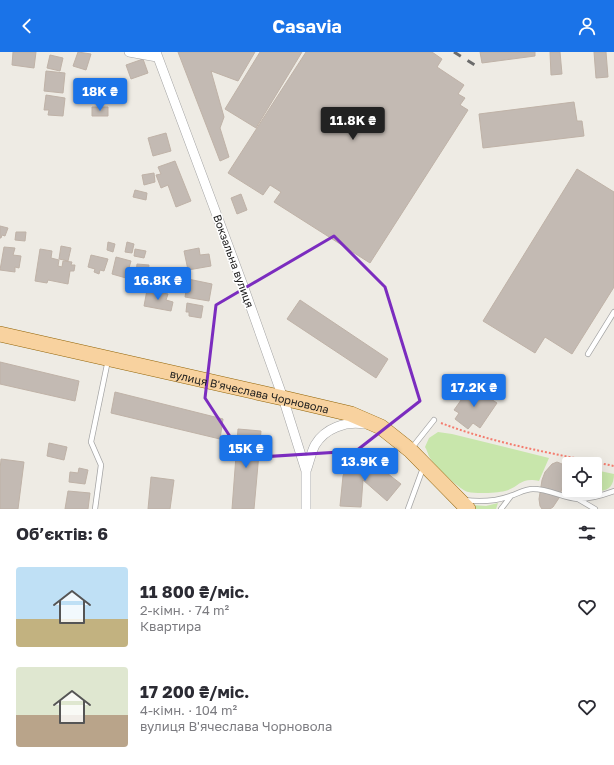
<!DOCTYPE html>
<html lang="uk">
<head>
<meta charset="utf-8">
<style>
  :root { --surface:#fff; --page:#f2f2f3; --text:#2b2b33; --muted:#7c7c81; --accent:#1a73e8 }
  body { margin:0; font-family:"Golos Text",sans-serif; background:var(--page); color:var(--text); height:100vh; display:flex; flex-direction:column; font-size:15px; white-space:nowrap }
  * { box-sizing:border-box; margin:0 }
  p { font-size:13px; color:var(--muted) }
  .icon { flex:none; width:22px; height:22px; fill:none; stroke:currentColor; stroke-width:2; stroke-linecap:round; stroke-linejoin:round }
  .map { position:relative; height:457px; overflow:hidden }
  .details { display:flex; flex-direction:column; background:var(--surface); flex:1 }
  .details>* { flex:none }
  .tools { position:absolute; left:562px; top:405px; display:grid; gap:8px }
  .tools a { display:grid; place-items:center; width:40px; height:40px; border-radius:4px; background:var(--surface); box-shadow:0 4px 16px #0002; font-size:20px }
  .price { position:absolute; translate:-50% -34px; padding:0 9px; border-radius:4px; background:var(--accent); color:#fff; font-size:13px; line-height:26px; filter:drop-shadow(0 1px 2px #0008) }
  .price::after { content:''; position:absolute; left:50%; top:24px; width:12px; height:9px; margin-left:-6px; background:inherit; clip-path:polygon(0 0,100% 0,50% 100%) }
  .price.on { background:#222; color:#fff }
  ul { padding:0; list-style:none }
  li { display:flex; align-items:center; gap:12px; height:100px; padding:0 16px }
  li span { display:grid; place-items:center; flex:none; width:112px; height:80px; border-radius:4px; color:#555 }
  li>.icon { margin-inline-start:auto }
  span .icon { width:48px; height:48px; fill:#fffc; stroke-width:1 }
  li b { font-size:17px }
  h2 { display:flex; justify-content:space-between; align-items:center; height:48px; padding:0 16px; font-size:17px }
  header { display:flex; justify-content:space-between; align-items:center; height:52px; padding:0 16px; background:var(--accent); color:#fff; font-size:18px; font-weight:700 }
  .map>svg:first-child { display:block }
  .grass { fill:#c8e6ab }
  .building { fill:#c3bab3; stroke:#bfb2a7 }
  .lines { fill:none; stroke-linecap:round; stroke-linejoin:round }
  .service-casing { stroke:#a4a4a4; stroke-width:6 }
  .minor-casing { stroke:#a4a4a4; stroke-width:10 }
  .primary-casing { stroke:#916306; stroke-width:16 }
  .path { stroke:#f47d6f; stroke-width:2; stroke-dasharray:2 2; stroke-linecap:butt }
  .service { stroke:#fff; stroke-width:4.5 }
  .minor { stroke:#fff; stroke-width:9 }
  .primary { stroke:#f8d29f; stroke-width:15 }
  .rail { stroke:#6b6b6b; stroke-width:3; stroke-dasharray:8 8; stroke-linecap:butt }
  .marked { fill:none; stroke:#7b2cbf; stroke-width:3; stroke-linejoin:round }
  .labels { text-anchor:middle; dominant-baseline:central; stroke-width:3; stroke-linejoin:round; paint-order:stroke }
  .street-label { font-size:11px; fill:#1d1d1d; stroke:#fff }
</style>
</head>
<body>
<header><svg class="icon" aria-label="back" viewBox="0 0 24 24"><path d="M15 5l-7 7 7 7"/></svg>Casavia<svg class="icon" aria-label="person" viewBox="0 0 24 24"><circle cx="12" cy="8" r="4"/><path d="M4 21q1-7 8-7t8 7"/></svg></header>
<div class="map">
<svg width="614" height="457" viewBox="0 0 614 457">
  <rect width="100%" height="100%" fill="#eeebe4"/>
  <path class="grass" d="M438,380L452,382L549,406L539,429C520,425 520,435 505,439C497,441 477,442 468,440C461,439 434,413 430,406C428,403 427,398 425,395L429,386Z
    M566,412H569V432L565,431Z
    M595,418L614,422C614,435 607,441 594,438Z
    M498,451L496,457H476L472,453L486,454Z"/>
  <path class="building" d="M13,0H36L34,16L12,13Z
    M78,0L91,2L86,18L73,14Z
    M178,0H255L238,29L211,19L224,65L220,76L229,105L220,109Z
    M260,0H302L256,76L225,57Z
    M306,0H432L442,7L437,15L464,33L458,42L465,46L460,53L468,58L370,211L274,150L281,140L270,133L263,143L228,121Z
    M480,0H535V4L482,11Z
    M550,0H560L562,22L551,23Z
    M594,0H606L608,25L596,26Z
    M50,3L63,6L60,19L47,16Z
    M143,7L148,21L131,27L126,13Z
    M46,19L65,21L63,41L44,39Z
    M46,43L65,46L63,64L48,63L49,58H44Z
    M574,50L577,69H582L584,84L483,96L479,62Z
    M92,55H108V64H92Z
    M166,81L171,99L153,104L148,86Z
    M175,109L191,149L176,155L168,133L161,136L156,123L161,122L158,115Z
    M577,117L614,140V235L572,302L545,285L535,301L483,269Z
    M154,121L155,130L144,133L142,123Z
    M135,138L147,141L146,148L133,145Z
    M241,142L247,158L237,162L231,146Z
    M0,174L8,176L5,184L2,183L1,186H0Z
    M16,180H26L25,189L15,188Z
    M108,190L115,192L113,200L107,198Z
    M127,190L134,192L132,201L125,200Z
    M61,194L71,196L68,209L59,207Z
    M4,195L15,196L13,203L21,204L19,216L15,215V220L0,218Z
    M199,196L200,203L209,202L211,214L188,218L184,199Z
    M40,197L52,199L51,206L59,208L58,214L62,215L63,209L72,210L71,213H75L74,219H70L68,232L48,228L47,231L35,229Z
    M135,197L146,199L144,206L134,204Z
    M91,203L108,207L104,219L100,218L99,222L94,220L95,217L88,215Z
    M116,205L131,209L126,226L112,222Z
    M137,212L149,213L148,222L136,221Z
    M171,220L182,223L180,234L168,232Z
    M188,227L212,232L209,249L185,245Z
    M147,238L168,242L166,248L173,250L171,259L144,254Z
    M300,248L388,307L376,326L287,267Z
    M187,251L203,254L201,266L189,264V260H186Z
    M0,310L79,329L75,349L0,332Z
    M471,334L497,351L480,376L473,371L468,377L455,367L459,361L454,358Z
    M115,340L223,367L220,387L111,361Z
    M238,377L261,379L254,457H232Z
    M49,391L67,395L64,408L47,404Z
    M1,407L24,410L18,457H0V418Z
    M358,407H369L401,432L387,449L363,428L361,455L340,454L343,424L348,412Z
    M557,410L562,412L564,419V430L559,446L553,455L550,457H542L540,454L539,447L542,428L545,420L552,412Z
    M79,416L88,418L85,432L69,430L70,420L78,421Z
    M151,425L174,428L170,457H148Z
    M68,439L90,441L88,457H65Z"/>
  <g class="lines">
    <defs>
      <path id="service" d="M588,302L614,260
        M411,397L434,368
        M578,447L595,457
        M464,448C479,450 496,449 510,444C518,442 524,437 533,437C549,437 564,446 578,447C591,447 603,443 614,439
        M95,457L101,413L91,390L108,308
        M408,457L423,416
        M501,457L511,444"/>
      <path id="minor" d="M129,0L157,5
        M156,0L244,236L283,346L306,419V457
        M306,419C309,411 311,401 315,393C325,376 346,369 364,372"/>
      <g id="primary">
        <path id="s1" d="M0,282L283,346L351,362L381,375L410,398L468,457"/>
      </g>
    </defs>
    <use href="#service" class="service-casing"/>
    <use href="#minor" class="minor-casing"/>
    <use href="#primary" class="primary-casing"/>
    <path class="path" d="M441,371C496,392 556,402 614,414"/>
    <use href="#service" class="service"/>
    <use href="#minor" class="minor"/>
    <use href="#primary" class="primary"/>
    <path class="rail" d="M454,0L478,15"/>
  </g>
  <path class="marked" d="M334,184L385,235L420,349L356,399L244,406L205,346L216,253Z"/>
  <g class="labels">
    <g class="street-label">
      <text transform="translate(234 209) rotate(70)">Вокзальна вулиця</text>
      <text stroke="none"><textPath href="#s1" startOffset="256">вулиця В'ячеслава Чорновола</textPath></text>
    </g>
  </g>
</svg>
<div class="tools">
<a><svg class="icon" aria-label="locate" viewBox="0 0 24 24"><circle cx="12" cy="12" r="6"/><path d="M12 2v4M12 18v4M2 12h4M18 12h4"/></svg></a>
</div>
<b class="price" style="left:100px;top:60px">18K ₴</b>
<b class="price on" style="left:353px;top:89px">11.8K ₴</b>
<b class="price" style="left:158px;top:249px">16.8K ₴</b>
<b class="price" style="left:474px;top:356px">17.2K ₴</b>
<b class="price" style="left:246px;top:417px">15K ₴</b>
<b class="price" style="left:365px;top:430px">13.9K ₴</b>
</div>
<section class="details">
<h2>Об’єктів: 6<svg class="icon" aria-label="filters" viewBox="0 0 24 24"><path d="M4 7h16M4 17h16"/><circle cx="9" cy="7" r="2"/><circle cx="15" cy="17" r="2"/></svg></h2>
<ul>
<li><span style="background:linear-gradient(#bfe0f5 65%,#c2b280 0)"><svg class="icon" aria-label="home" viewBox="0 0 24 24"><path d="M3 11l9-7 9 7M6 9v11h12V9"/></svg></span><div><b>11 800 ₴/міс.</b><p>2-кімн. · 74 m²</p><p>Квартира</p></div><svg class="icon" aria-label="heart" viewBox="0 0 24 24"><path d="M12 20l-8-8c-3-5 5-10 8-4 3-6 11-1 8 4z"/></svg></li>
<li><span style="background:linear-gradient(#dfe7d0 60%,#b9a48a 0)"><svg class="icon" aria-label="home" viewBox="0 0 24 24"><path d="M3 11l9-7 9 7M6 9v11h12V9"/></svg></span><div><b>17 200 ₴/міс.</b><p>4-кімн. · 104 m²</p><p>вулиця В'ячеслава Чорновола</p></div><svg class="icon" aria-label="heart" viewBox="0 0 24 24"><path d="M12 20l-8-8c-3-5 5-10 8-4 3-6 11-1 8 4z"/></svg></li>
</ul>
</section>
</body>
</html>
